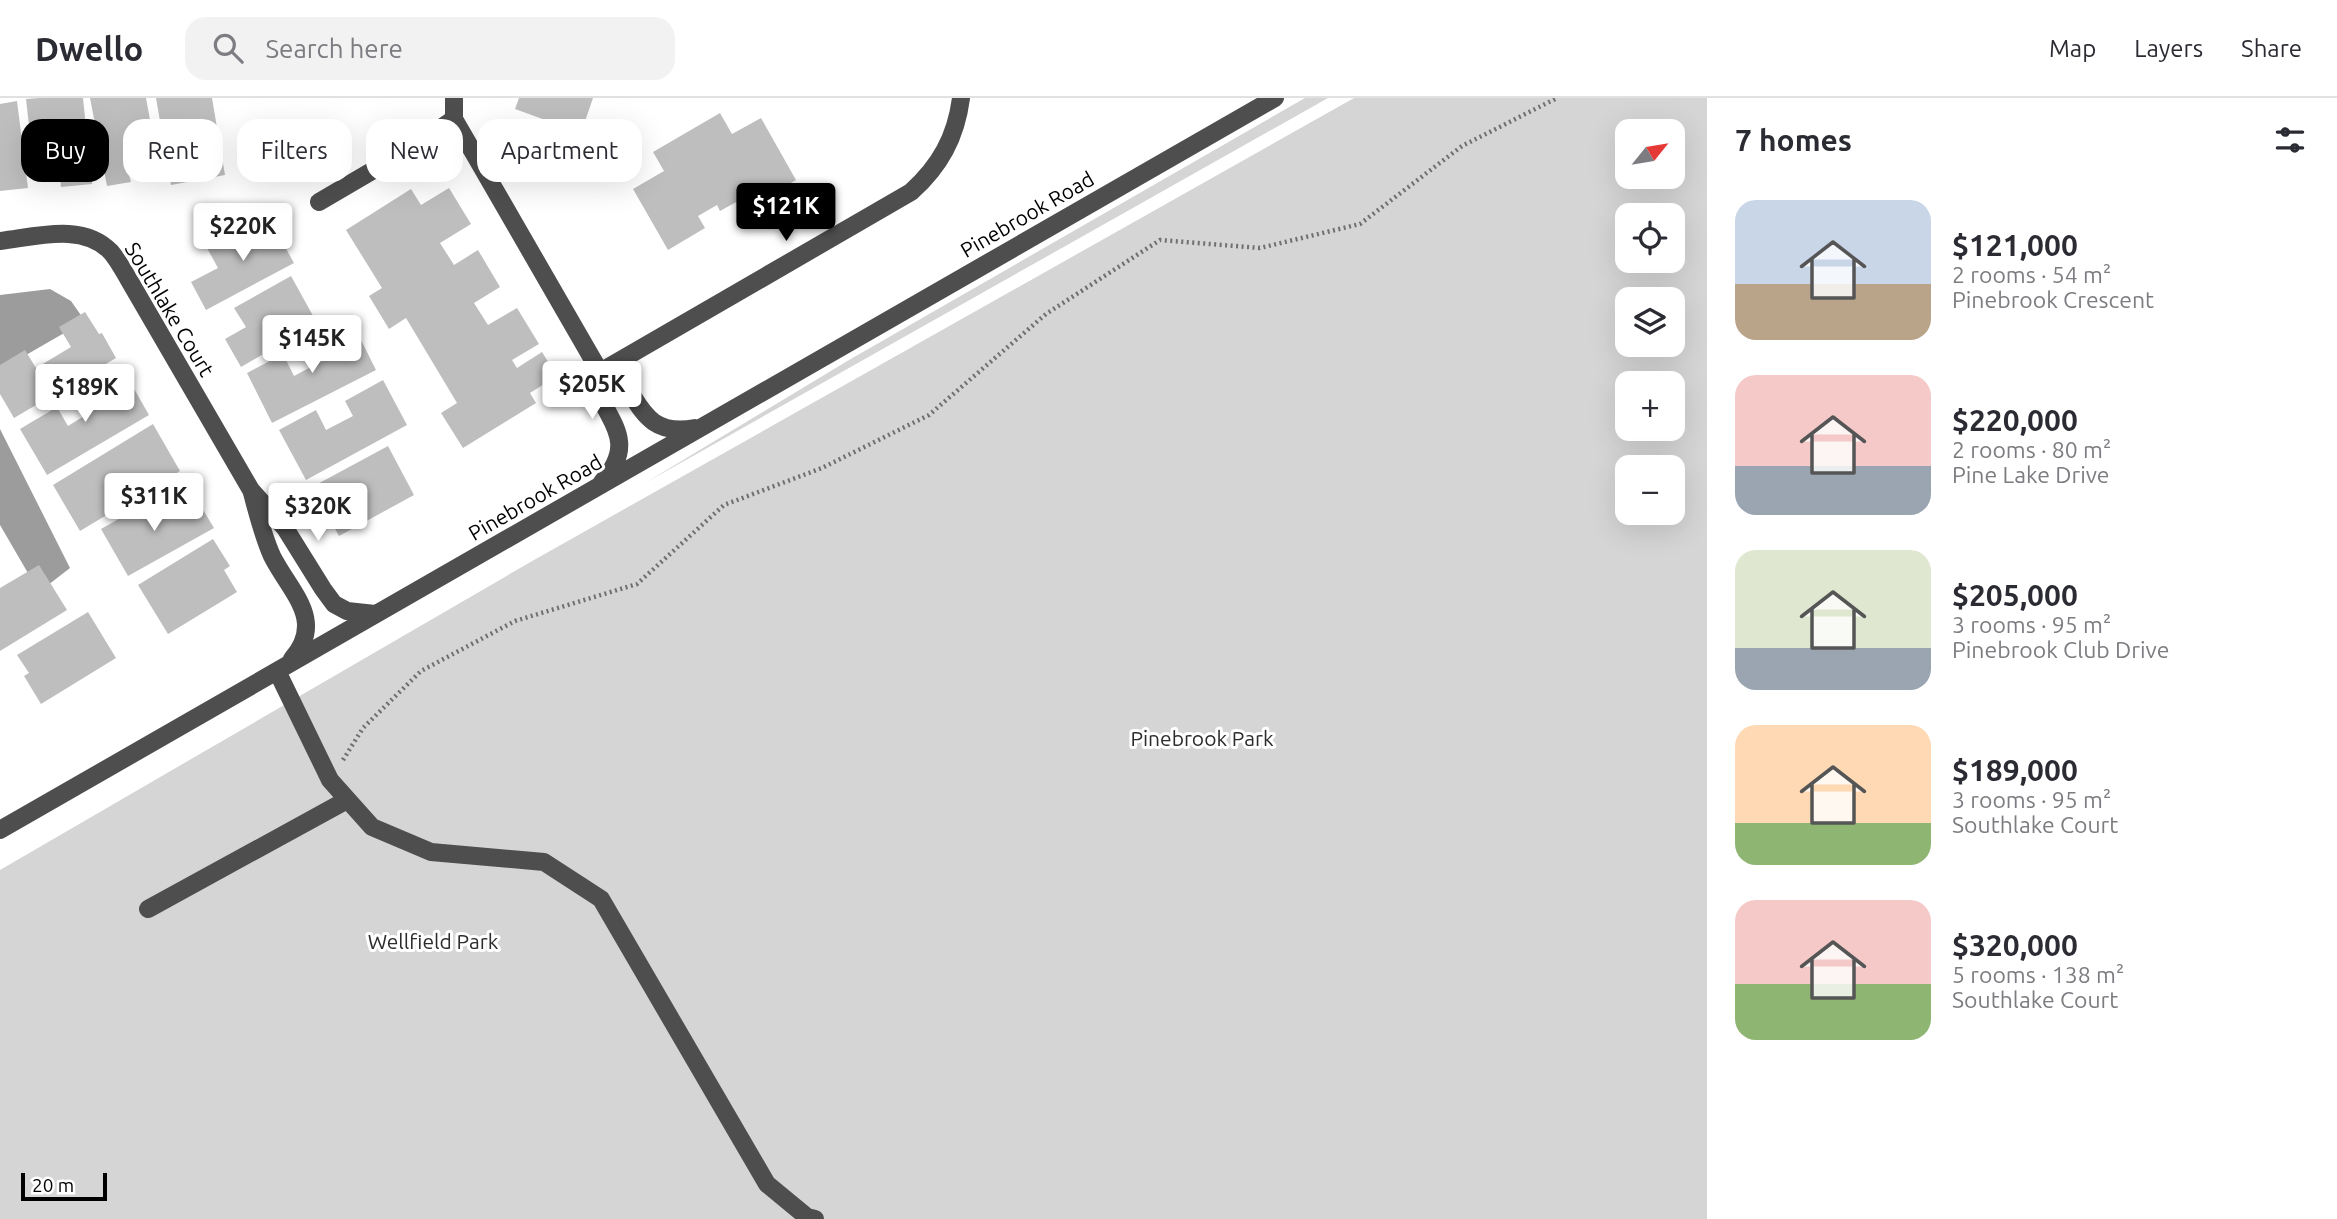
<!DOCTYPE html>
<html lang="en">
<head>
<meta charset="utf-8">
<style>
  :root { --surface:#fff; --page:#f2f2f3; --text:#2b2b33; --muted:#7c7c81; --line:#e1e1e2; --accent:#000 }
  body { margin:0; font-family:Ubuntu,sans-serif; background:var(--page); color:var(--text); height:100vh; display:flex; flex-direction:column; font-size:26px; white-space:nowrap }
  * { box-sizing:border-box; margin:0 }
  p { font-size:23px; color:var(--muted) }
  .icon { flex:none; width:38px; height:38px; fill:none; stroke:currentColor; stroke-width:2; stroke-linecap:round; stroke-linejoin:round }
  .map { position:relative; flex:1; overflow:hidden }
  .side { display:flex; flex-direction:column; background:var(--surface); width:630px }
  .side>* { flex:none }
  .banner { position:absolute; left:21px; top:21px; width:665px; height:63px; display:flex; gap:14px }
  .needle { width:46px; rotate:60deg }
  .fabs { position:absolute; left:1615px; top:21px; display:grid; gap:14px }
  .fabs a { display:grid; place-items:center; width:70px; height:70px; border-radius:14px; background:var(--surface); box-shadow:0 7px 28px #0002; font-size:35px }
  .scale { position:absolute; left:21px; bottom:18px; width:86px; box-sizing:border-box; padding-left:7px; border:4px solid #000; border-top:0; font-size:19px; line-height:24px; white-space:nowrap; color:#000; -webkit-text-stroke:5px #fff; paint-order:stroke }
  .price { position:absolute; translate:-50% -60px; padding:0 16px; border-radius:7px; background:#fff; color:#222; font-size:23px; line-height:46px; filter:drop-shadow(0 2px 4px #0008) }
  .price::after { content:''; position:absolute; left:50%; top:42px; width:21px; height:16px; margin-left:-10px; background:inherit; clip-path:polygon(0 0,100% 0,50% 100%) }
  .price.on { background:var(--accent); color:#fff }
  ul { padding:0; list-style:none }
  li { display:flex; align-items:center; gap:21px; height:175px; padding:0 28px }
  li span { display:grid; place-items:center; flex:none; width:196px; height:140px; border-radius:21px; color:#555 }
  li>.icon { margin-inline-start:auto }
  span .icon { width:84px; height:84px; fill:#fffc; stroke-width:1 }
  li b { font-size:30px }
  h2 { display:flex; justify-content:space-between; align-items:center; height:84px; padding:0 28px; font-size:30px }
  .chip { padding:0 24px; border-radius:21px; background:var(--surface); box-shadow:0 7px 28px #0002; font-size:24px; line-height:63px }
  .chip.on { background:var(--accent); color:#fff }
  header { display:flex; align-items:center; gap:42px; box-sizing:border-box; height:98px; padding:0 35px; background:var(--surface); border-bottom:2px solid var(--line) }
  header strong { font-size:33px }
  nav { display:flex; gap:38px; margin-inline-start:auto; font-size:24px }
  .search { width:490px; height:63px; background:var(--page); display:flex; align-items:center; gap:18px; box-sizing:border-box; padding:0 24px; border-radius:21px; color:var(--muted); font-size:26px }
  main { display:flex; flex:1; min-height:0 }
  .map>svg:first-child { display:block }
  .green { fill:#d5d5d5; fill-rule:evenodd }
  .water { fill:#9c9c9c }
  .building { fill:#bebebe }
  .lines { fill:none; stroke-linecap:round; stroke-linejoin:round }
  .path { stroke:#707070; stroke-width:4.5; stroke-dasharray:2 3.5; stroke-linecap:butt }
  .minor { stroke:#4e4e4e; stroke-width:18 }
  .labels { text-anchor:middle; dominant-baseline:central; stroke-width:6; stroke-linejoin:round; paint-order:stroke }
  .street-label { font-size:21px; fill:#000; stroke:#fff }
  .park-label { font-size:21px; fill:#2c2c2c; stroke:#fff }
</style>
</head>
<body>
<header>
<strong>Dwello</strong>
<div class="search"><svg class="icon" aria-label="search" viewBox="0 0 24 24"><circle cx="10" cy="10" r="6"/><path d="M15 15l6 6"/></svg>Search here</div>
<nav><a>Map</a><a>Layers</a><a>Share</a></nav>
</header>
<main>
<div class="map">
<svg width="1707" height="1121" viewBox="0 0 1707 1121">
  <rect width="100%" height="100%" fill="#fff"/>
  <path class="green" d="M1305,0H1328L645,385L849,262Z
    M1354,0H1707V1121H0V772L534,462ZM1628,33H1673V79H1628ZM1628,117H1673V163H1628ZM1628,201H1673V247H1628ZM1628,285H1673V331H1628ZM1628,369H1673V415H1628Z"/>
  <path class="water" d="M50,191L71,203L85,223L0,272V197Z
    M0,331L70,470L39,494L0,427Z"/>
  <path class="building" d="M39,0H83L92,86L61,89L60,79L35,81L26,1Z
    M90,0H146L159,71L129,77L131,84L107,88Z
    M156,0H212L225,77L171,87Z
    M519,0H593L581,35L515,11Z
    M17,3L28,90L0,93V6Z
    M720,15L732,36L761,20L796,82L761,102L756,93L720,113L717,107L698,118L705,130L668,152L633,91L664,73L653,54Z
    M449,90L471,126L440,145L454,167L478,152L500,189L474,205L488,227L517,210L539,246L512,262L517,270L542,254L557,278L530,295L536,305L463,350L441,315L457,305L406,220L389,231L369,198L382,190L346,132L411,91L421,107Z
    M268,118L294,165L206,212L191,184L218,170L207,150Z
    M291,178L317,225L241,269L225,241L246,229L234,210Z
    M85,214L99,236L102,235L116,260L14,320L0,296V267L25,252L36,270L71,249L59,229Z
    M353,226L376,272L272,325L247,275L283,256L294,278L324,262L318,250L326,246L324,241Z
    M118,271L130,290L133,289L149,317L47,377L20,331L57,309L68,328L102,307L91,287Z
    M383,282L407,327L306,382L279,332L316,312L326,332L353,318L345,303Z
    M153,326L180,373L80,433L53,387Z
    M388,348L414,397L339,438L312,389Z
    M165,395L177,417L199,405L214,430L128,478L101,431Z
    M213,441L230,468L224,472L237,494L168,536L138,487Z
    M39,467L67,512L0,553V490Z
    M88,514L116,560L41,606L24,578L29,575L17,557Z"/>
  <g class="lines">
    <path class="path" d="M343,662L363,630L421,573L515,523L637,486L724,407L822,370L929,317L1046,216L1160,142L1260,150L1360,126L1462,48L1557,0"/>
    <path class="minor" d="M454,21L600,274C586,312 648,333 602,384
      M319,104L418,46L454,21V0
      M0,143C35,139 83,124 111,154C118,162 123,172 129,182L251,392L285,430L323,491L334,506L347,513L375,516
      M600,274L911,94C940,68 956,39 961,0
      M600,274C640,271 628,343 695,330
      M252,395C258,417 263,438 272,458C290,494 326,522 292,561
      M277,573L330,682L372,729L431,754L544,764L601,801L767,1086L807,1119L815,1121
      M0,732L1275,0
      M148,811L347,702"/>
  </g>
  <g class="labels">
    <g class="street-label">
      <text transform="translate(1027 116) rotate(-30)">Pinebrook Road</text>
      <text transform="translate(170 211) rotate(59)">Southlake Court</text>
      <text transform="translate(535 399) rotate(-30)">Pinebrook Road</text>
    </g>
    <g class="park-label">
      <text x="1202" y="640">Pinebrook Park</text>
      <text x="433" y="843">Wellfield Park</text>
    </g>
  </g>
</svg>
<div class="fabs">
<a><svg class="needle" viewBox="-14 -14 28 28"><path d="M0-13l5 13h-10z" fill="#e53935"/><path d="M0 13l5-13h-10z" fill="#7c7c81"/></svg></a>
<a><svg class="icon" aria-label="locate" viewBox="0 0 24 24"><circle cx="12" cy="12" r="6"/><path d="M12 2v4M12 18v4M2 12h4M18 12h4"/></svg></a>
<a><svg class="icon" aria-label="layers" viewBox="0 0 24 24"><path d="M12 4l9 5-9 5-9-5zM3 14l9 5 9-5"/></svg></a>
<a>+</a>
<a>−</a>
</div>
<div class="scale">20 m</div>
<b class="price on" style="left:786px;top:145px">$121K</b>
<b class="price" style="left:243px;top:165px">$220K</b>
<b class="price" style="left:312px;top:277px">$145K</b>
<b class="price" style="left:592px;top:323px">$205K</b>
<b class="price" style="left:85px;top:326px">$189K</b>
<b class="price" style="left:154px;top:435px">$311K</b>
<b class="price" style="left:318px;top:445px">$320K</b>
<div class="banner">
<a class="chip on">Buy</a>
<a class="chip">Rent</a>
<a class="chip">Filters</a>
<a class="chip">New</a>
<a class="chip">Apartment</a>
</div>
</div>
<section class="side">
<h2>7 homes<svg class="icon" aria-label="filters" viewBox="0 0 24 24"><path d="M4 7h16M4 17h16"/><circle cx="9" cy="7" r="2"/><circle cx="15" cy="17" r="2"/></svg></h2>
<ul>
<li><span style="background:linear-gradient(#c9d6e8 60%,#b9a48a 0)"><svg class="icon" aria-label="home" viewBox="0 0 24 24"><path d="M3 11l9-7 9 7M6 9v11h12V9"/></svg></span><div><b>$121,000</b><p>2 rooms · 54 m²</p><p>Pinebrook Crescent</p></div></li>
<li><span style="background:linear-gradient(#f6c9c9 65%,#9aa5b1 0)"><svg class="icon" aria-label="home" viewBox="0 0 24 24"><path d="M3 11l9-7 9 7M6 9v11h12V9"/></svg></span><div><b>$220,000</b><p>2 rooms · 80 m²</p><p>Pine Lake Drive</p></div></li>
<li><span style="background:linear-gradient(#dfe7d0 70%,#9aa5b1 0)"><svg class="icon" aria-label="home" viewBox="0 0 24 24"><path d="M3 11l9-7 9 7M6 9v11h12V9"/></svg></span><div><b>$205,000</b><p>3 rooms · 95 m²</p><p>Pinebrook Club Drive</p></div></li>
<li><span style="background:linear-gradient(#ffd9b3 70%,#8fb573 0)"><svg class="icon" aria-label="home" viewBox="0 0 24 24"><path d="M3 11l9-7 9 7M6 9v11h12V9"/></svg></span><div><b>$189,000</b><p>3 rooms · 95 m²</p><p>Southlake Court</p></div></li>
<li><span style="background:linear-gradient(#f6c9c9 60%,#8fb573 0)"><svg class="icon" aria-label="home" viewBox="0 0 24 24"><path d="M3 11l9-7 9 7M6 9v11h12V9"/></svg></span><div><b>$320,000</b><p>5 rooms · 138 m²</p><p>Southlake Court</p></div></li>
</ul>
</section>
</main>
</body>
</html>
